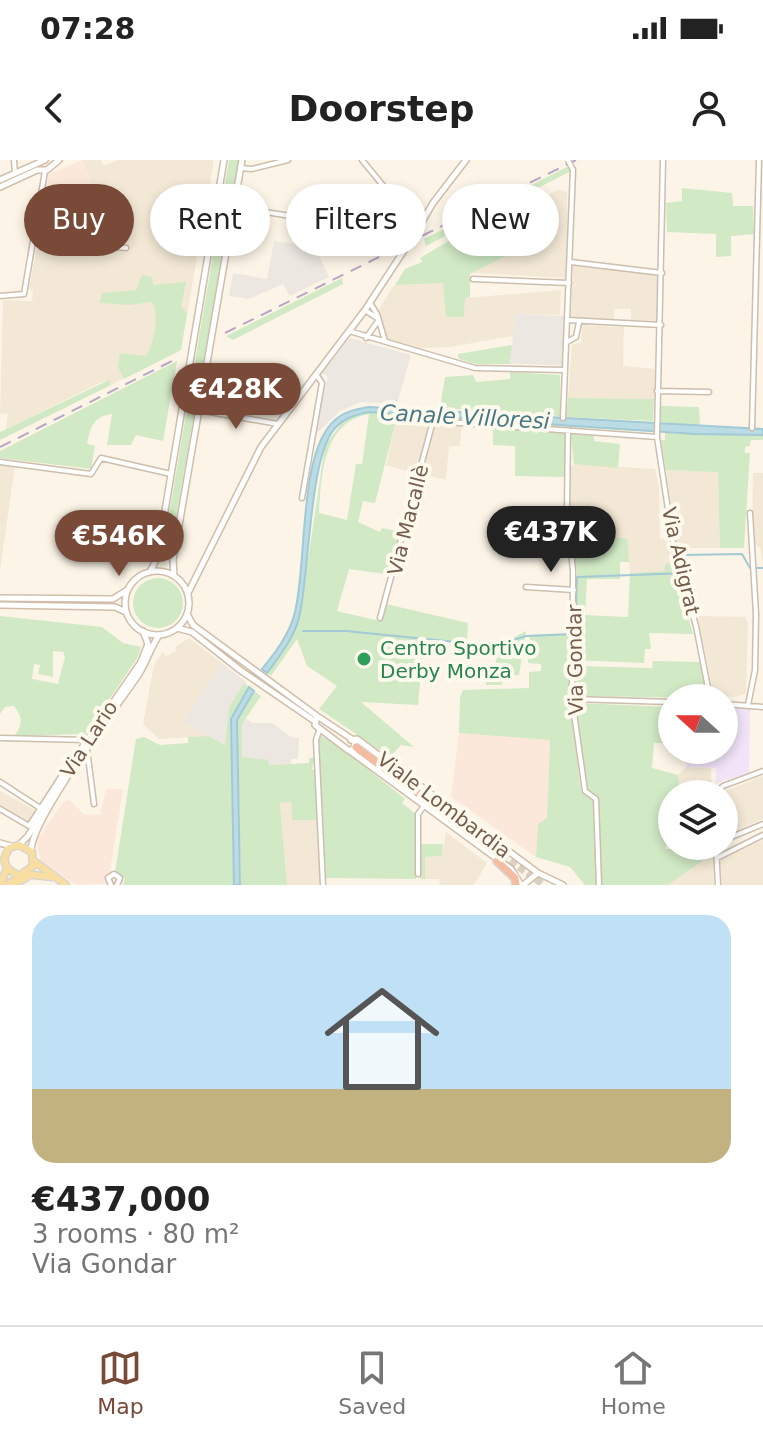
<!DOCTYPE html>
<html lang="en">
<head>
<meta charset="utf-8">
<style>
  :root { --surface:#fff; --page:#f2f2f2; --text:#222; --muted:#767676; --line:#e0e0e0; --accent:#784a37 }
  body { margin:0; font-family:"DejaVu Sans",sans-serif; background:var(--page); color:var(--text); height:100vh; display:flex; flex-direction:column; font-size:30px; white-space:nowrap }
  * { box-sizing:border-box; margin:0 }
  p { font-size:26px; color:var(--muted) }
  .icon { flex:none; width:44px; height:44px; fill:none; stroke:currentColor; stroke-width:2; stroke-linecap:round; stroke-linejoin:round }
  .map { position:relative; height:725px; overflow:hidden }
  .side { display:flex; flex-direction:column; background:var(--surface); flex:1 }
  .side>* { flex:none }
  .guide { position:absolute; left:24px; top:24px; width:716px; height:72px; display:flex; gap:16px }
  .needle { width:52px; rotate:291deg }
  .tools { position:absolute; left:658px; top:524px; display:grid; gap:16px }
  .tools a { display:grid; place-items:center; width:80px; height:80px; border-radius:50%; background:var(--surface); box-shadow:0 4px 12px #0003; font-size:40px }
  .price { position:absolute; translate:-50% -68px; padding:0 18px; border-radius:28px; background:var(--accent); color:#fff; font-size:26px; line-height:52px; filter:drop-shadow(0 2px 4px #0008) }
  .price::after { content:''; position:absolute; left:50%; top:48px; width:24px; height:18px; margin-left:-12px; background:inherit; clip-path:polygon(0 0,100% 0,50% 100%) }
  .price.current { background:#222; color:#fff }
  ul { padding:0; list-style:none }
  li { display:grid; align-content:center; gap:16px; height:424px; padding:0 32px }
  li span { display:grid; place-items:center; height:248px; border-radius:24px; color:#555 }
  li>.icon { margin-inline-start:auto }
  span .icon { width:144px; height:144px; fill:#fffc; stroke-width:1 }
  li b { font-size:34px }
  .tag { padding:0 28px; border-radius:36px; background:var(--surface); box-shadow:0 4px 12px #0003; font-size:28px; line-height:72px }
  .tag.current { background:var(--accent); color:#fff }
  .status { display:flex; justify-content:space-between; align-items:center; height:56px; padding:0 40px; background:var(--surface); direction:ltr }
  .status svg { height:22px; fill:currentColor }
  header { display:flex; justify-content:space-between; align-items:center; height:104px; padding:0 32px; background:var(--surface); font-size:36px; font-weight:700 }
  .tabs { display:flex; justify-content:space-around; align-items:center; height:112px; border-top:2px solid var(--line); background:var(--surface); font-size:22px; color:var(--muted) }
  .tabs a { display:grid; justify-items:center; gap:4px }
  .tabs .current { color:var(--accent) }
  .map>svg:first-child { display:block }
  .residential { fill:#f3e8d5 }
  .commercial { fill:#fce7db }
  .industrial { fill:#ece7e0 }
  .education { fill:#f2e3f8 }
  .green { fill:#d1e9c5; fill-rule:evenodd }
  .water { fill:#bcdce5; stroke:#a2cad6; stroke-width:2 }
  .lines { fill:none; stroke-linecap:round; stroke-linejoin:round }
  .stream { stroke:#a2cad6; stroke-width:2 }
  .highway-tunnel { stroke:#dacfc0; stroke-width:7; stroke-dasharray:7 3.5; stroke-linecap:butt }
  .street-casing { stroke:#cdbead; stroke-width:7 }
  .secondary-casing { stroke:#d0beaa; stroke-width:8 }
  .primary-casing { stroke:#dbd5d0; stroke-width:9 }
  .highway-casing { stroke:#dbd5d0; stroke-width:10 }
  .street { stroke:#fff; stroke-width:4 }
  .secondary { stroke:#fff; stroke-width:5 }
  .primary { stroke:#f8dea1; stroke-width:6 }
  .highway { stroke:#f4bca0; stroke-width:7 }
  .rail { stroke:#b9a5c5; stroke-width:2; stroke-dasharray:12 8; stroke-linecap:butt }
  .street-bridge-casing { stroke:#cdbead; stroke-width:7; stroke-linecap:butt }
  .secondary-bridge-casing { stroke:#d0beaa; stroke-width:8; stroke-linecap:butt }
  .street-bridge { stroke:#fff; stroke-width:4 }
  .secondary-bridge { stroke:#fff; stroke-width:5 }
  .leisure-dot { fill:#2e9e5b; stroke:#fef9ed; stroke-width:3 }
  .labels { text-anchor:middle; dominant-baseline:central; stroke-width:8; stroke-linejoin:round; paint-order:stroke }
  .street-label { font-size:20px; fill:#755d4c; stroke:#fef9ed }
  .leisure-label { font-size:20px; fill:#27864d; stroke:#fef9ed; text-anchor:start }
  .water-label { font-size:22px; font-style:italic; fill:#467887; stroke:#fef9ed }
</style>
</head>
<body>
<div class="status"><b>07:28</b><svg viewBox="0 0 49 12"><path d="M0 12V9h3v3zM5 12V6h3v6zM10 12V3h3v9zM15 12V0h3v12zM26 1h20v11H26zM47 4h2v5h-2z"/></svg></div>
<header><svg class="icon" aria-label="back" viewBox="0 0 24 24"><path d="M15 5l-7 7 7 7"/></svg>Doorstep<svg class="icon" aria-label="person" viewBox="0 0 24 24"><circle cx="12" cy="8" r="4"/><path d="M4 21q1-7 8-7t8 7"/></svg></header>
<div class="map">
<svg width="763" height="725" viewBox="0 0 763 725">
  <rect width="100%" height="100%" fill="#fcf5e7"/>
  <path class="residential" d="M82,0H101L104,6L117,0H214L181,190L111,225L108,220L100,223L6,269L8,254L0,253L3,140L32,141L33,131L29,129L38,81L128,89L80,81L89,29L93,27Z
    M559,29L567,32L568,118L472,113L506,95L505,80L475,72L477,64L517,52Z
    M573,105L660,114L658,161L631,160V149H614V159L571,158Z
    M444,123L447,157H464L465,138L561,130L560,155L515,154L513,176L450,187L420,188L385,179L379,149L394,125Z
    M582,165L624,167L623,206L656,209L654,239L568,238L572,184L581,183Z
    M397,257L430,260L416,314L386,305Z
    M435,263L462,264L460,286H449L446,320L421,314Z
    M0,304L15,306L0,411Z
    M574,304L655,309L659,326L660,379H668L673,403L665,404V411L630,413L626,379L571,377L569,309Z
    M666,310L718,311L720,388H680L677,384Z
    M753,313H763V409L761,389L752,381Z
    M698,456L745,457L748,463L746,533L737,537L714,536Z
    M189,478L222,503L183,562L208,576L159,579L143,564L154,504L163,492L166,496L176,491L175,487Z
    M686,607L711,608L712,634H680L678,615Z
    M763,616V659L724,676V634H718Z
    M0,631L35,650L28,662L0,647Z
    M291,642L292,660H317L320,725H287L280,643Z
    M446,672L487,703L474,725H440L439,719H425V697L442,696Z
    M763,680V725H722L720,701Z
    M713,693L714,725H668L688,710Z"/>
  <path class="commercial" d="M82,0L93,27L89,29L80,81L36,76L48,15Z
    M459,573L550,580L547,658L538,664L536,697L451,637Z
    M106,629H123L110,711L121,713L124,723L77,725L41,703L36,681L64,641L69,640L84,654L100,655Z"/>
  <path class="industrial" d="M274,81L318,87L317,92L329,117L290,136L283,124L249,139L229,136L233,113L267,119Z
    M515,154L564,156L562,205L510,204Z
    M350,178L411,195L397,244L361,242L340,251L312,278L328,217L322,213Z
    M222,503L246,522L229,547L225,586L183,562Z
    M246,558L252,563H272L291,577L299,578L298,599H291V604L269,605L242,597V564Z"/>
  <path class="education" d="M724,547L750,548L749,613L716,623V608L686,607L687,590H724Z"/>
  <path class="green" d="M229,0H239L169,397L162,396Z
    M569,6L571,11L426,86L424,79Z
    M682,28L732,33L733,46H753L754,74L731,76V96L716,97V74L667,72L666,43L682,41Z
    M467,70L505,80L507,95L470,114V137L465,138L464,157H446L443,123L395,125L405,109L422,102L420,98Z
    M142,115L151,117L154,125L186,122L181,147L187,153L181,190L124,219L118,207L120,193L146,196C154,184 160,154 152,142L128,145L100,143L102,133L136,130Z
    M342,118L343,124L233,180L226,176Z
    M512,185L510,204H476L459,199L458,194Z
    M177,201L163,281L136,275L131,285H107L112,254C93,257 91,266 87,284L95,286L91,309L0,298V291Z
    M226,212L275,219L272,241L223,234Z
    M510,212L560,215V256L440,248L445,217L473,215L476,222L510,219Z
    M109,220L111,225L0,280V272Z
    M568,238L654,239L653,261L566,257Z
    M661,246L699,247L700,266L661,262Z
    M369,252L656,272L397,257L375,343L363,341L358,362L380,372L382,368L402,372L392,415L349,409L337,451L380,461L386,444L468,463L467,483L424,479L418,545L361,542L414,587L401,585L390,597L319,549L337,526L307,506L297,479L271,516L267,513L287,485L300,454L325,285L344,260ZM369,254L362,304H356L347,360L319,353C322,314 322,263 369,254Z
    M493,266L563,271L566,273L565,317L515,316V286L493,285Z
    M665,273L763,275V280H751L750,286L745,287V293H750L744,388H720L718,312L666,310L661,280H665Z
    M571,274L594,276V281L620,284L618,308L574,304Z
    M520,351L565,352L566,373L527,371L520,366Z
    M494,366L513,368L511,392L492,390Z
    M571,377L627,378L629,402H620V419H587L585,455L628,457L630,413L664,411L665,404L673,403L693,474L649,473L651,489H645L644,503L574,500L576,481H581L582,471H576L577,411Z
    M133 443a25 25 0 1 1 50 0a25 25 0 1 1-50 0Z
    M0,456L102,467L123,483L141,487L138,497L86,574L14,576C23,564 23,558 14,546L5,547L0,554ZM53,491L63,492L65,497L58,524L32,519L34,504L40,505L38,514L53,517Z
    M526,471L519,515L503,516L502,525H486V512L495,511L497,486Z
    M570,473L569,538L581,631L594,640L597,725H585L570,707L536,697L538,664L547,658L550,580L459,573L460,537L463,530L529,528V512L541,511V504L528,503L530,475Z
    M653,501L701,502L708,538L576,536L575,506L652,508Z
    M244,523L249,527L231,559L234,725H123L125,718L115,712L136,579L144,577L160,585L188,583V577L208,576L225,585L229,547Z
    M254,531L261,536L242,564V597L268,600L269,605L309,603V598L315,597L312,609L315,610L317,660H292L291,642L280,643L287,725H241L237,560Z
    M576,543L672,547V583H654L652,608L678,615L680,634H672V646L667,647L666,689L713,686V693L668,725H601L595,636L587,630Z
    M318,574L338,585L405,639L402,643L417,655L416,719L326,718Z
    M420,684H443L442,696L425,697V719H420Z"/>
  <path class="water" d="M369,247L763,269V275L695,274L369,252C354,255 341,259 332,272C310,303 309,410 300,453C296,476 280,495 267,513L262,509C275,493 288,476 294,456C308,407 297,293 335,260C345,251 357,249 369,247Z
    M249,527L254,531L237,560L240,725H234L231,559Z"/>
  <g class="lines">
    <path class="stream" d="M303,471H346L495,486L526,476L575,474L577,417L687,413L683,395L742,394L750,408H763"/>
    <path class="highway-tunnel" d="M493,689L544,725"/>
    <defs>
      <path id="street" d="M14,0L15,13
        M362,0L418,68
        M663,0L657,277L674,389L696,466L710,538
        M240,8L252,9L288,0
        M233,47L355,66L392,37
        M33,78L126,88
        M571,102L662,113
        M473,119L569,123
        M0,136L24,134L45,11
        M370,143L377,154L385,181
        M365,150L377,158
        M568,160L661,165
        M349,171L475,208L565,210
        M366,178L378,161
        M567,182L576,177L579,162
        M657,231L709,232
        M198,250L278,264
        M563,258L573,10
        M752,268L759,0
        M568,270L567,351L573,411L572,539L585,631L596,639L599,725
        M0,302L91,314L101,298L171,314
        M302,338L322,223L316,214
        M515,350L567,351
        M526,372L567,374
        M526,427L574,430
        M380,458L433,261L657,277
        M572,539L672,542
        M724,544L763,547
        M748,545L755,510L756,454L750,353
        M320,568L316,580L323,725
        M0,578L87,580
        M87,589L94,644
        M0,622L40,648
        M716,634L723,626L763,611
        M0,649L29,666L68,606
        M724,680L763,664
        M716,686L718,725
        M717,698L763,675
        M418,714V654L424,646
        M111,725L108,718L114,714L120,718L117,725"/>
      <path id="secondary" d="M0,20L45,0
        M0,27L37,10H47L59,0
        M416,72L433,43L466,0
        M125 443a32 32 0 1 1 64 0a32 32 0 1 1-64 0Z
        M150,412L157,398L224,0
        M174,416L173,400L242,0
        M188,433L261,287L365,150L401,95
        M0,438L113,439L127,430
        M0,445L115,447L126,452
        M187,454L193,465L317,556
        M177,468L192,472L240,510L313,560
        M317,556L355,581L354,590H348L315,565Z
        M351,580L357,579L538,713
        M350,591L511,709L521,725
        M0,683L11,686
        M19,685L28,676L79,592L141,502L148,484L143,471
        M31,690C33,656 116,548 139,514C147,501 151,487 159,475
        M523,725L538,713L563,725"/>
      <path id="primary" d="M34,701L66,725
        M25,714L52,717
        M0,725L7,708
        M7,725L33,706L32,692L19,685L9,688L4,699L7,708L17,715
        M13,725L27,717"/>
      <path id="highway" d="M356,587L493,689
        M497,701L515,718L516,725"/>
    </defs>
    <use href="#street" class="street-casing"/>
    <use href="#secondary" class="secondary-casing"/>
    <use href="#primary" class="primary-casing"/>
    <use href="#highway" class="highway-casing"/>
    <use href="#street" class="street"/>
    <use href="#secondary" class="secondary"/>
    <use href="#primary" class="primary"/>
    <use href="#highway" class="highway"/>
    <path class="rail" d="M225,173L576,0
      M0,287L176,199"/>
    <defs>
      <path id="street-bridge" d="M568,0L573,10"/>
      <path id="secondary-bridge" d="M401,95L416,72"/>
    </defs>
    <use href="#street-bridge" class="street-bridge-casing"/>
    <use href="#secondary-bridge" class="secondary-bridge-casing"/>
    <use href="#street-bridge" class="street-bridge"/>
    <use href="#secondary-bridge" class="secondary-bridge"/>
  </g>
  <circle class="leisure-dot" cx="364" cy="499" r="8"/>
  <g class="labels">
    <g class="street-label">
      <text transform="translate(408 360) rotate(-76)">Via Macallè</text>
      <text transform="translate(681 401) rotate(77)">Via Adigrat</text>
      <text transform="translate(575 500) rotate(-91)">Via Gondar</text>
      <text transform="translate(89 579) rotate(-57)">Via Lario</text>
      <text transform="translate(444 645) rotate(37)">Viale Lombardia</text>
    </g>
    <g class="leisure-label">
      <text x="380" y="488">Centro Sportivo<tspan x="380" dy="23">Derby Monza</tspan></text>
    </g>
    <g class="water-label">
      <text transform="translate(465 257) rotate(3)">Canale Villoresi</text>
    </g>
  </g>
</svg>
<div class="tools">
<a><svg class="needle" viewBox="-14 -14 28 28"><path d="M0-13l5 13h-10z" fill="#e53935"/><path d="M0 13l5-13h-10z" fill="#767676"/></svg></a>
<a><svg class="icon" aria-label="layers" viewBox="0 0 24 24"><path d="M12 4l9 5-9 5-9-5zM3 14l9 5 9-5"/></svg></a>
</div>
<b class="price" style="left:236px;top:271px">€428K</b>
<b class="price current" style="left:551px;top:414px">€437K</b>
<b class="price" style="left:119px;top:418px">€546K</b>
<div class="guide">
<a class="tag current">Buy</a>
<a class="tag">Rent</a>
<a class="tag">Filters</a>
<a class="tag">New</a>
</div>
</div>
<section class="side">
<ul>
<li><span style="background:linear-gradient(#bfe0f5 70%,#c2b280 0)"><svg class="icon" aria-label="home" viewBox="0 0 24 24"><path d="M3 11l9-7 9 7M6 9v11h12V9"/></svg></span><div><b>€437,000</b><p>3 rooms · 80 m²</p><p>Via Gondar</p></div></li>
</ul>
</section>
<nav class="tabs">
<a class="current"><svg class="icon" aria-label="map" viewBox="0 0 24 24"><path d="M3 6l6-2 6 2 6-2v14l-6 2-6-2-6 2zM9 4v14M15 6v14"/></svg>Map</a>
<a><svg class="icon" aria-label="saved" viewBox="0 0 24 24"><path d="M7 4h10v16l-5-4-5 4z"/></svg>Saved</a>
<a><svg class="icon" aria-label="home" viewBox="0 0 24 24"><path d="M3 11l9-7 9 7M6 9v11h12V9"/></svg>Home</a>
</nav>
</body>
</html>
